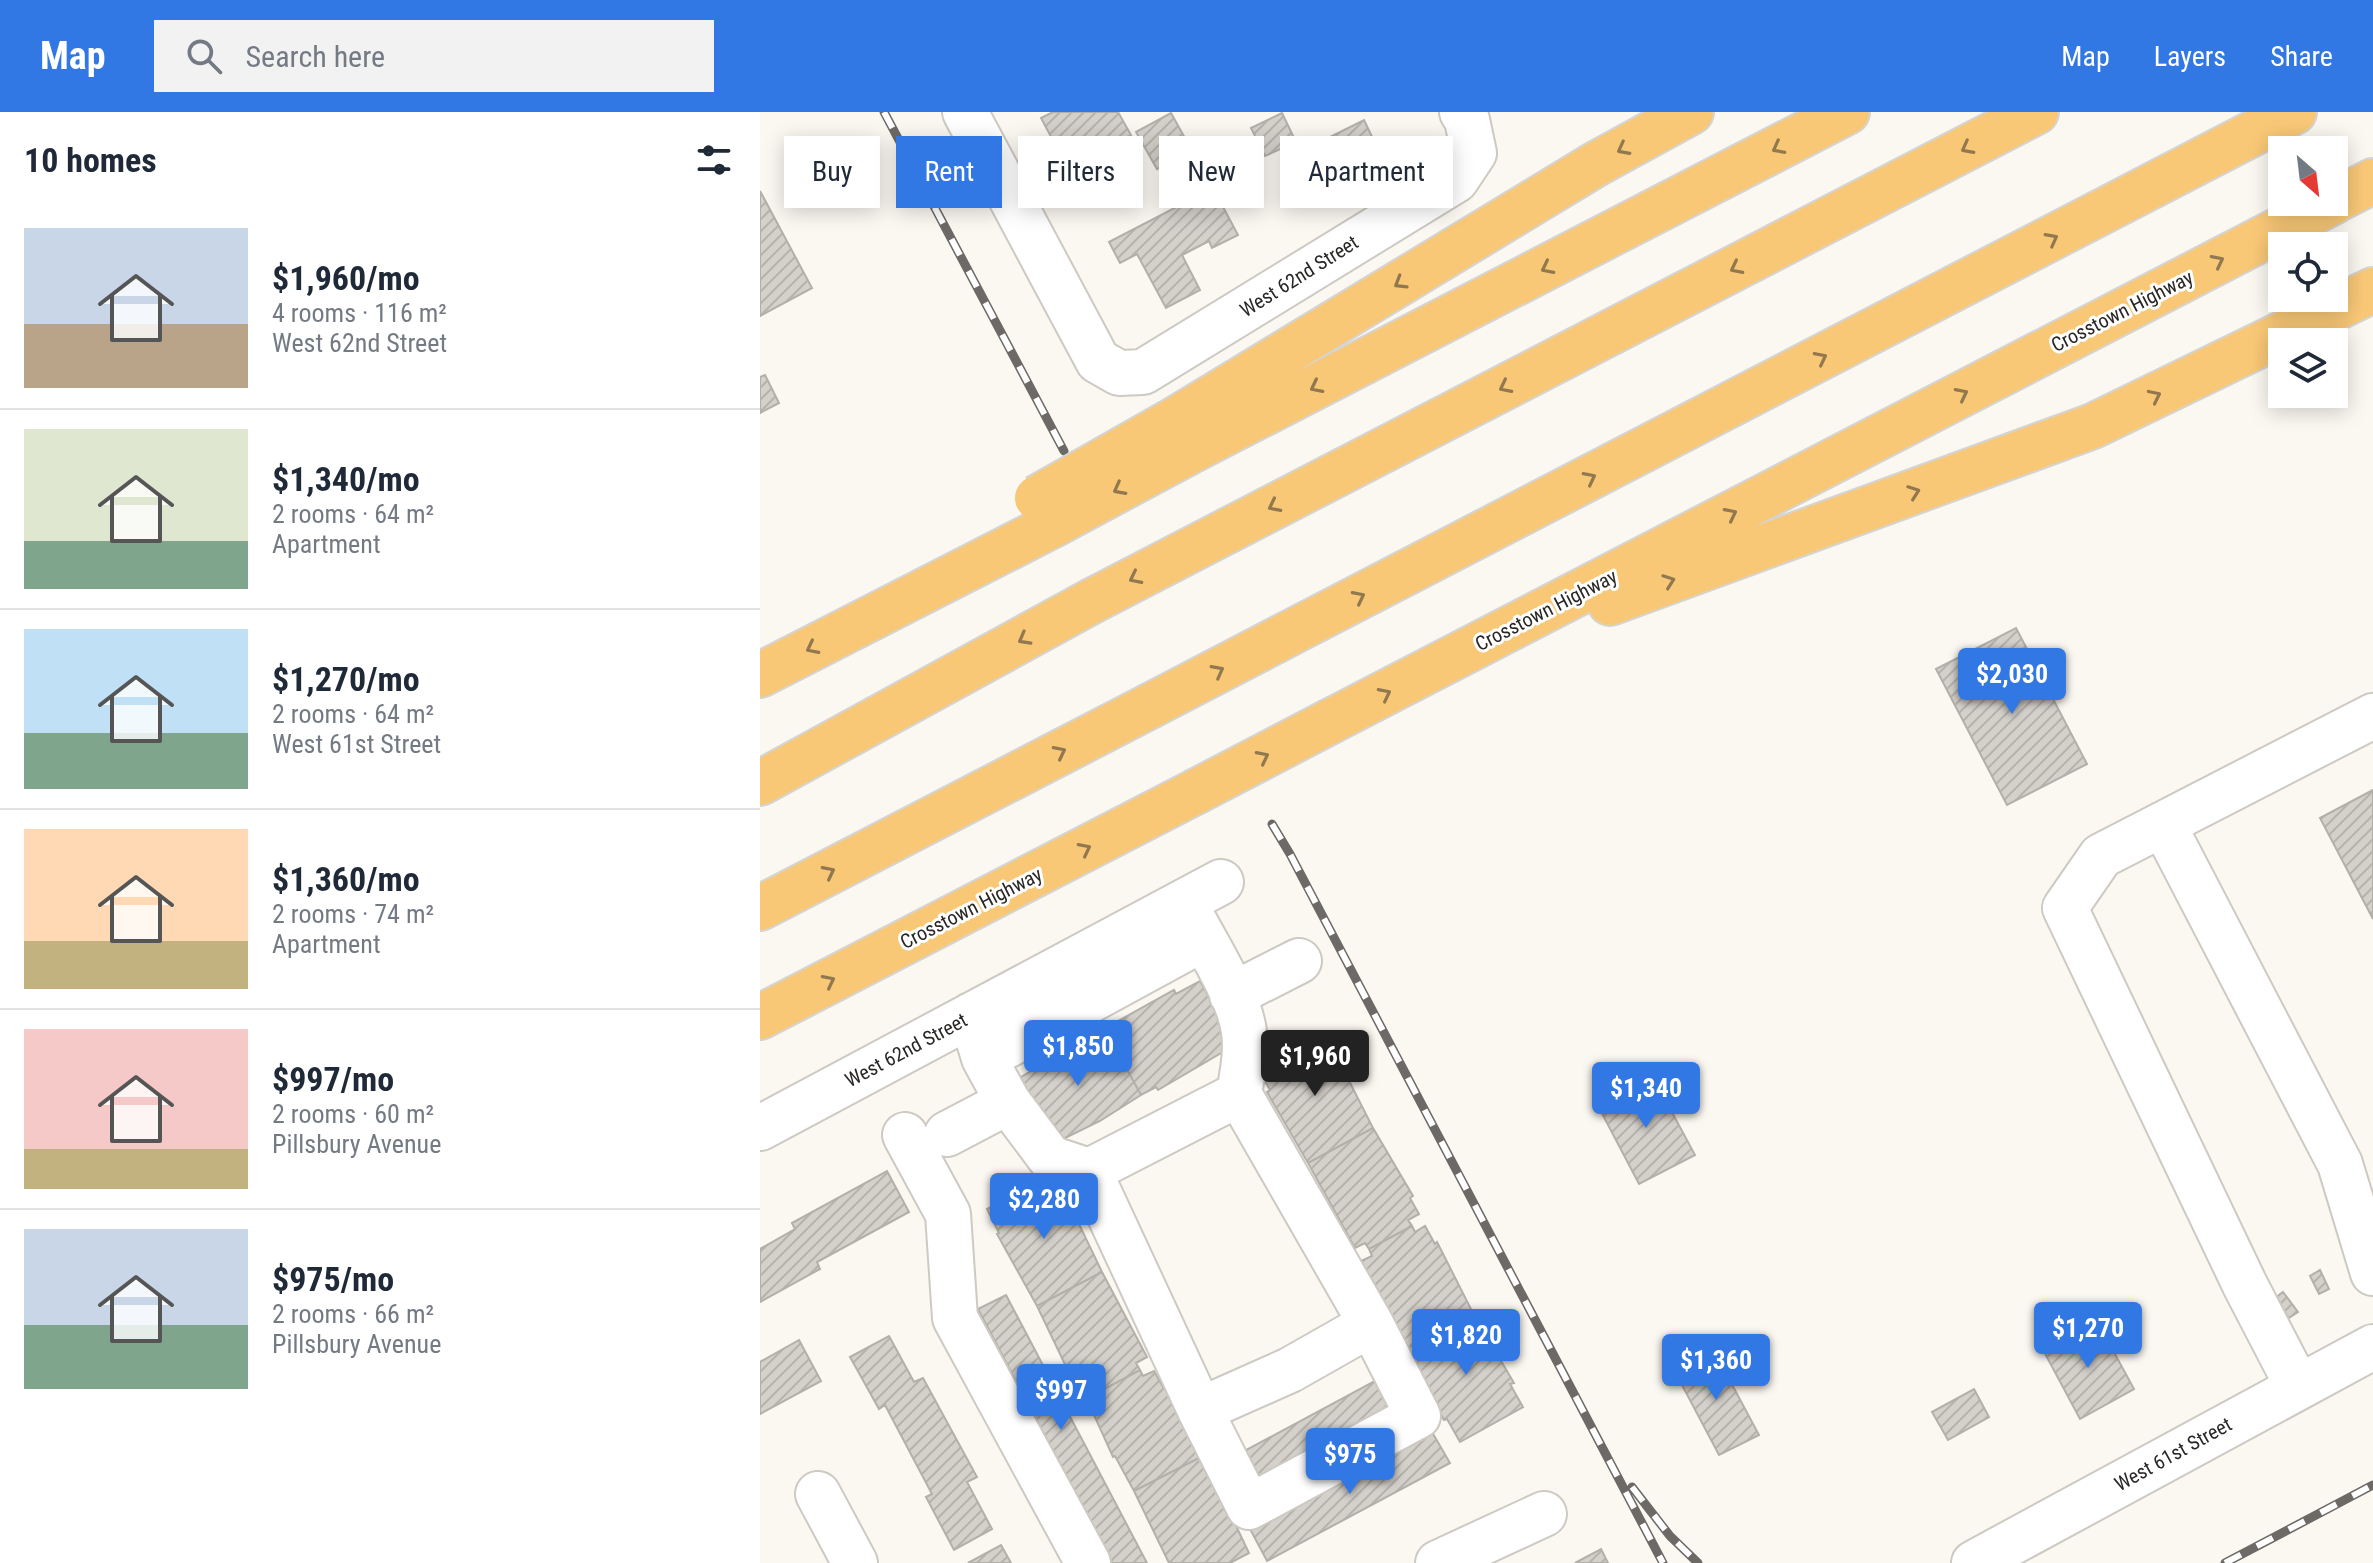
<!DOCTYPE html>
<html lang="en">
<head>
<meta charset="utf-8">
<style>
  :root { --surface:#fff; --page:#f2f2f3; --text:#1f2937; --muted:#747a83; --line:#e0e1e3; --accent:#3278e5 }
  body { margin:0; font-family:"Roboto Condensed",sans-serif; background:var(--page); color:var(--text); height:100vh; display:flex; flex-direction:column; font-size:30px; white-space:nowrap }
  * { box-sizing:border-box; margin:0 }
  p { font-size:26px; color:var(--muted) }
  .icon { flex:none; width:44px; height:44px; fill:none; stroke:currentColor; stroke-width:2; stroke-linecap:round; stroke-linejoin:round }
  .map { position:relative; flex:1; overflow:hidden }
  .details { display:flex; flex-direction:column; background:var(--surface); width:760px }
  .details>* { flex:none }
  .guide { position:absolute; left:24px; top:24px; width:760px; height:72px; display:flex; gap:16px }
  .needle { width:52px; rotate:152deg }
  .tools { position:absolute; left:1508px; top:24px; display:grid; gap:16px }
  .tools a { display:grid; place-items:center; width:80px; height:80px; border-radius:0px; background:var(--surface); box-shadow:0 4px 20px #0003; font-size:40px }
  .price { position:absolute; translate:-50% -68px; padding:0 18px; border-radius:8px; background:var(--accent); color:#fff; font-size:26px; line-height:52px; filter:drop-shadow(0 2px 4px #0008) }
  .price::after { content:''; position:absolute; left:50%; top:48px; width:24px; height:18px; margin-left:-12px; background:inherit; clip-path:polygon(0 0,100% 0,50% 100%) }
  .price.current { background:#222; color:#fff }
  ul { padding:0; list-style:none }
  li { display:flex; align-items:center; gap:24px; height:200px; padding:0 24px }
  li+li { border-top:2px solid var(--line) }
  li span { display:grid; place-items:center; flex:none; width:224px; height:160px; border-radius:0px; color:#555 }
  li>.icon { margin-inline-start:auto }
  span .icon { width:96px; height:96px; fill:#fffc; stroke-width:1 }
  li b { font-size:34px }
  h2 { display:flex; justify-content:space-between; align-items:center; height:96px; padding:0 24px; font-size:34px }
  .chip { padding:0 28px; border-radius:0px; background:var(--surface); box-shadow:0 4px 20px #0003; font-size:28px; line-height:72px }
  .chip.current { background:var(--accent); color:#fff }
  header { display:flex; align-items:center; gap:48px; box-sizing:border-box; height:112px; padding:0 40px; background:var(--accent); color:#fff }
  header strong { font-size:38px }
  nav { display:flex; gap:44px; margin-inline-start:auto; font-size:28px }
  .search { width:560px; height:72px; background:var(--page); display:flex; align-items:center; gap:20px; box-sizing:border-box; padding:0 28px; border-radius:0px; color:var(--muted); font-size:30px }
  main { display:flex; flex:1; min-height:0 }
  .map>svg:first-child { display:block }
  .building { fill:url(#building-hatch); stroke:#b3afa9; stroke-width:2 }
  .lines { fill:none; stroke-linecap:round; stroke-linejoin:round }
  .minor-casing { stroke:#cdc9c3; stroke-width:48 }
  .highway-casing { stroke:#d4d4d3; stroke-width:48 }
  .minor { stroke:#fff; stroke-width:44 }
  .highway { stroke:#f9c877; stroke-width:44 }
  .rail-casing { stroke:#6c6966; stroke-width:9 }
  .rail { stroke:#fff; stroke-width:6; stroke-dasharray:18; stroke-linecap:butt }
  .highway-bridge-casing { stroke:#d4d4d3; stroke-width:48; stroke-linecap:butt }
  .highway-bridge { stroke:#f9c877; stroke-width:44 }
  .oneway { stroke:#91784e }
  .labels { text-anchor:middle; dominant-baseline:central; stroke-width:6; stroke-linejoin:round; paint-order:stroke }
  .street-label { font-size:20px; fill:#292725; stroke:#fff }
</style>
</head>
<body>
<header>
<strong>Map</strong>
<div class="search"><svg class="icon" aria-label="search" viewBox="0 0 24 24"><circle cx="10" cy="10" r="6"/><path d="M15 15l6 6"/></svg>Search here</div>
<nav><a>Map</a><a>Layers</a><a>Share</a></nav>
</header>
<main>
<section class="details">
<h2>10 homes<svg class="icon" aria-label="filters" viewBox="0 0 24 24"><path d="M4 7h16M4 17h16"/><circle cx="9" cy="7" r="2"/><circle cx="15" cy="17" r="2"/></svg></h2>
<ul>
<li><span style="background:linear-gradient(#c9d6e8 60%,#b9a48a 0)"><svg class="icon" aria-label="home" viewBox="0 0 24 24"><path d="M3 11l9-7 9 7M6 9v11h12V9"/></svg></span><div><b>$1,960/mo</b><p>4 rooms · 116 m²</p><p>West 62nd Street</p></div></li>
<li><span style="background:linear-gradient(#dfe7d0 70%,#7fa58c 0)"><svg class="icon" aria-label="home" viewBox="0 0 24 24"><path d="M3 11l9-7 9 7M6 9v11h12V9"/></svg></span><div><b>$1,340/mo</b><p>2 rooms · 64 m²</p><p>Apartment</p></div></li>
<li><span style="background:linear-gradient(#bfe0f5 65%,#7fa58c 0)"><svg class="icon" aria-label="home" viewBox="0 0 24 24"><path d="M3 11l9-7 9 7M6 9v11h12V9"/></svg></span><div><b>$1,270/mo</b><p>2 rooms · 64 m²</p><p>West 61st Street</p></div></li>
<li><span style="background:linear-gradient(#ffd9b3 70%,#c2b280 0)"><svg class="icon" aria-label="home" viewBox="0 0 24 24"><path d="M3 11l9-7 9 7M6 9v11h12V9"/></svg></span><div><b>$1,360/mo</b><p>2 rooms · 74 m²</p><p>Apartment</p></div></li>
<li><span style="background:linear-gradient(#f6c9c9 75%,#c2b280 0)"><svg class="icon" aria-label="home" viewBox="0 0 24 24"><path d="M3 11l9-7 9 7M6 9v11h12V9"/></svg></span><div><b>$997/mo</b><p>2 rooms · 60 m²</p><p>Pillsbury Avenue</p></div></li>
<li><span style="background:linear-gradient(#c9d6e8 60%,#7fa58c 0)"><svg class="icon" aria-label="home" viewBox="0 0 24 24"><path d="M3 11l9-7 9 7M6 9v11h12V9"/></svg></span><div><b>$975/mo</b><p>2 rooms · 66 m²</p><p>Pillsbury Avenue</p></div></li>
</ul>
</section>
<div class="map">
<svg width="1613" height="1451" viewBox="0 0 1613 1451">
  <defs>
    <pattern id="building-hatch" width="6" height="6" patternUnits="userSpaceOnUse" patternTransform="scale(2)"><rect width="6" height="6" fill="#d4d0ca"/><path d="M-1 1l2-2M0 6l6-6M5 7l2-2" fill="none" stroke="#b6b3ad"/></pattern>
  </defs>
  <rect width="100%" height="100%" fill="#fbf7f1"/>
  <path class="building" d="M293,0H358L371,23L308,57L281,6Z
    M411,1L431,37L397,57L376,20Z
    M522,1L536,30L505,44L491,16Z
    M604,8L625,52L587,71L566,27Z
    M453,76L478,123L452,136L449,129L422,143L440,178L406,196L377,142L360,151L349,130Z
    M0,79L52,176L0,204Z
    M5,263L19,291L0,301V265Z
    M1256,516L1327,652L1247,693L1176,557Z
    M1613,678V807L1560,706Z
    M440,869L475,933L398,978L396,975L381,983L346,919L360,912L358,909L414,878L416,882Z
    M346,919L381,983L340,1009L289,1034L254,969L331,924L332,927Z
    M561,921L574,944L576,943L613,1016L548,1051L507,980L510,978L497,955Z
    M892,963L935,1043L879,1072L837,992Z
    M613,1016L653,1084L650,1086L659,1102L648,1108L652,1114L609,1137L605,1131L595,1136L548,1051Z
    M127,1059L149,1100L57,1150L60,1157L0,1190V1137L35,1117L32,1111Z
    M291,1064L304,1087L306,1085L342,1160L277,1194L237,1122L239,1121L227,1097Z
    M652,1114L655,1120L665,1114L675,1132L677,1130L713,1201L648,1236L640,1221L638,1222L601,1149L612,1144L609,1137Z
    M1560,1158L1569,1177L1559,1182L1550,1164Z
    M342,1160L387,1245L376,1251L380,1258L337,1281L333,1274L323,1280L314,1264L311,1265L277,1194Z
    M1523,1180L1538,1200L1529,1206L1514,1187Z
    M246,1183L387,1451H352L218,1197Z
    M713,1201L754,1271L750,1272L763,1295L700,1330L687,1307L684,1308L654,1252L657,1250L648,1236Z
    M1337,1209L1374,1277L1320,1307L1283,1238Z
    M129,1224L154,1270L163,1266L217,1365L207,1370L232,1417L194,1438L166,1385L172,1382L125,1293L119,1297L90,1245Z
    M39,1228L61,1269L0,1302V1250Z
    M953,1237L999,1323L959,1343L914,1258Z
    M380,1258L383,1264L394,1259L403,1275L405,1274L439,1346L374,1379L355,1344L353,1345L329,1292L340,1286L337,1281Z
    M624,1264L641,1295L493,1374L477,1343Z
    M1214,1277L1229,1305L1188,1328L1172,1300Z
    M672,1320L690,1351L507,1449L490,1417Z
    M439,1346L447,1361L450,1359L489,1441L470,1451H409L374,1379Z
    M241,1433L251,1451H208Z
    M841,1437L848,1451H815Z"/>
  <g class="lines">
    <defs>
      <path id="minor" d="M205,0L338,249L359,261L383,260L696,68L714,41L707,8L702,0
        M1403,712L1580,1052L1613,1161
        M430,801C448,836 479,882 484,920C487,941 482,963 479,982
        M472,883L539,849
        M211,903L224,946L248,990L290,1046L329,1059L440,1298L530,1258L611,1212L479,982L329,1059
        M224,946L443,827
        M0,1016L461,770
        M187,1022L248,990
        M145,1023L188,1102L195,1206L328,1451
        M1538,1275L1485,1173L1305,796L1341,744L1613,604
        M440,1298L489,1395L658,1304L611,1212
        M58,1382L95,1451
        M678,1451L784,1402
        M1214,1451L1613,1235"/>
      <path id="highway" d="M1574,89L1613,69
        M411,310L836,52L931,0
        M427,341L1087,0
        M469,418L1276,0
        M850,491L1333,314L1613,178
        M530,521L1534,0
        M0,563L291,414
        M571,609L1573,90
        M0,671L332,489
        M0,796L388,595
        M0,905L435,680"/>
    </defs>
    <use href="#minor" class="minor-casing"/>
    <use href="#highway" class="highway-casing"/>
    <use href="#minor" class="minor"/>
    <use href="#highway" class="highway"/>
    <defs>
      <path id="rail" d="M124,0L304,339
        M512,712L530,742L903,1451
        M872,1375L910,1424L938,1451
        M1465,1451L1613,1373"/>
    </defs>
    <use href="#rail" class="rail-casing"/>
    <use href="#rail" class="rail"/>
    <defs>
      <path id="highway-bridge" d="M277,386L411,310
        M291,414L427,341
        M332,489L469,418
        M388,595L530,521
        M435,680L571,609"/>
    </defs>
    <use href="#highway-bridge" class="highway-bridge-casing"/>
    <use href="#highway-bridge" class="highway-bridge"/>
  </g>
  <defs><path id="oneway-chevron" d="M-2-3.5L2.5 0L-2 3.5" fill="none" stroke-width="1.6" stroke-linecap="round" stroke-linejoin="round" transform="scale(2)"/></defs>
  <g class="oneway">
    <use href="#oneway-chevron" transform="translate(1018 36) rotate(152)"/>
    <use href="#oneway-chevron" transform="translate(1207 36) rotate(152)"/>
    <use href="#oneway-chevron" transform="translate(863 37) rotate(152)"/>
    <use href="#oneway-chevron" transform="translate(1292 127) rotate(-28)"/>
    <use href="#oneway-chevron" transform="translate(1458 149) rotate(-27)"/>
    <use href="#oneway-chevron" transform="translate(787 156) rotate(153)"/>
    <use href="#oneway-chevron" transform="translate(976 156) rotate(153)"/>
    <use href="#oneway-chevron" transform="translate(640 171) rotate(149)"/>
    <use href="#oneway-chevron" transform="translate(1061 246) rotate(-27)"/>
    <use href="#oneway-chevron" transform="translate(556 275) rotate(153)"/>
    <use href="#oneway-chevron" transform="translate(745 275) rotate(153)"/>
    <use href="#oneway-chevron" transform="translate(1202 282) rotate(-27)"/>
    <use href="#oneway-chevron" transform="translate(1395 284) rotate(-26)"/>
    <use href="#oneway-chevron" transform="translate(830 366) rotate(-27)"/>
    <use href="#oneway-chevron" transform="translate(359 377) rotate(152)"/>
    <use href="#oneway-chevron" transform="translate(1154 380) rotate(-20)"/>
    <use href="#oneway-chevron" transform="translate(514 394) rotate(153)"/>
    <use href="#oneway-chevron" transform="translate(971 402) rotate(-27)"/>
    <use href="#oneway-chevron" transform="translate(375 466) rotate(153)"/>
    <use href="#oneway-chevron" transform="translate(909 469) rotate(-20)"/>
    <use href="#oneway-chevron" transform="translate(599 485) rotate(-27)"/>
    <use href="#oneway-chevron" transform="translate(264 527) rotate(151)"/>
    <use href="#oneway-chevron" transform="translate(52 536) rotate(153)"/>
    <use href="#oneway-chevron" transform="translate(458 559) rotate(-28)"/>
    <use href="#oneway-chevron" transform="translate(625 582) rotate(-27)"/>
    <use href="#oneway-chevron" transform="translate(300 640) rotate(-27)"/>
    <use href="#oneway-chevron" transform="translate(503 645) rotate(-27)"/>
    <use href="#oneway-chevron" transform="translate(325 737) rotate(-27)"/>
    <use href="#oneway-chevron" transform="translate(69 760) rotate(-27)"/>
    <use href="#oneway-chevron" transform="translate(69 869) rotate(-27)"/>
  </g>
  <g class="labels">
    <g class="street-label">
      <text transform="translate(539 164) rotate(-32)">West 62nd Street</text>
      <text transform="translate(1362 199) rotate(-27)">Crosstown Highway</text>
      <text transform="translate(786 498) rotate(-27)">Crosstown Highway</text>
      <text transform="translate(211 796) rotate(-27)">Crosstown Highway</text>
      <text transform="translate(146 938) rotate(-28)">West 62nd Street</text>
      <text transform="translate(1413 1342) rotate(-29)">West 61st Street</text>
    </g>
  </g>
</svg>
<div class="tools">
<a><svg class="needle" viewBox="-14 -14 28 28"><path d="M0-13l5 13h-10z" fill="#e53935"/><path d="M0 13l5-13h-10z" fill="#747a83"/></svg></a>
<a><svg class="icon" aria-label="locate" viewBox="0 0 24 24"><circle cx="12" cy="12" r="6"/><path d="M12 2v4M12 18v4M2 12h4M18 12h4"/></svg></a>
<a><svg class="icon" aria-label="layers" viewBox="0 0 24 24"><path d="M12 4l9 5-9 5-9-5zM3 14l9 5 9-5"/></svg></a>
</div>
<b class="price" style="left:1252px;top:604px">$2,030</b>
<b class="price" style="left:318px;top:976px">$1,850</b>
<b class="price current" style="left:555px;top:986px">$1,960</b>
<b class="price" style="left:886px;top:1018px">$1,340</b>
<b class="price" style="left:284px;top:1129px">$2,280</b>
<b class="price" style="left:1328px;top:1258px">$1,270</b>
<b class="price" style="left:706px;top:1265px">$1,820</b>
<b class="price" style="left:956px;top:1290px">$1,360</b>
<b class="price" style="left:301px;top:1320px">$997</b>
<b class="price" style="left:590px;top:1384px">$975</b>
<div class="guide">
<a class="chip">Buy</a>
<a class="chip current">Rent</a>
<a class="chip">Filters</a>
<a class="chip">New</a>
<a class="chip">Apartment</a>
</div>
</div>
</main>
</body>
</html>
